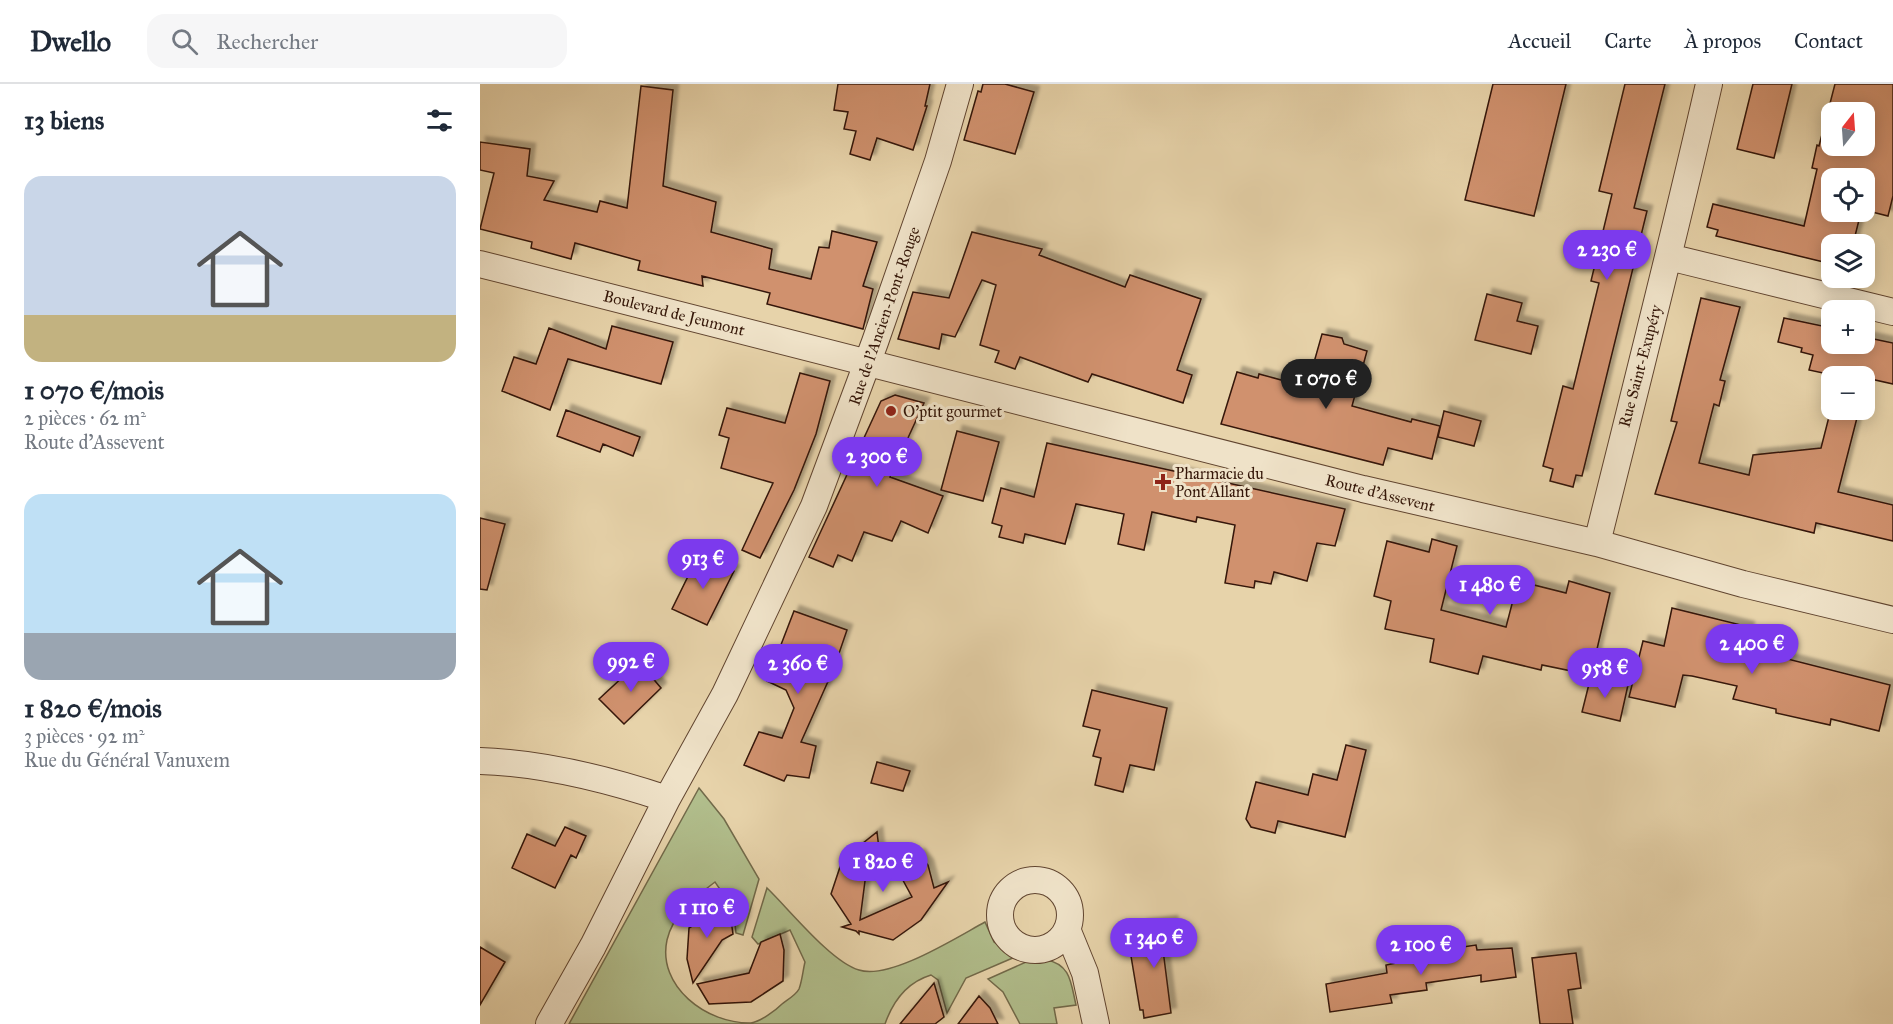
<!DOCTYPE html>
<html lang="fr">
<head>
<meta charset="utf-8">
<style>
  :root { --surface:#fff; --page:#f6f6f7; --text:#1f2937; --muted:#747a83; --line:#e0e1e3; --accent:#7c3aed }
  body { margin:0; font-family:"IM FELL Great Primer",serif; background:var(--page); color:var(--text); height:100vh; display:flex; flex-direction:column; font-size:22px; white-space:nowrap }
  * { box-sizing:border-box; margin:0 }
  p { font-size:20px; color:var(--muted) }
  .icon { flex:none; width:33px; height:33px; fill:none; stroke:currentColor; stroke-width:2; stroke-linecap:round; stroke-linejoin:round }
  .map { position:relative; flex:1; overflow:hidden }
  .drawer { display:flex; flex-direction:column; background:var(--surface); width:480px }
  .drawer>* { flex:none }
  .needle { width:39px; rotate:17deg }
  .tools { position:absolute; left:1341px; top:18px; display:grid; gap:12px }
  .tools a { display:grid; place-items:center; width:54px; height:54px; border-radius:12px; background:var(--surface); box-shadow:0 3px 15px #0003; font-size:30px }
  .price { position:absolute; translate:-50% -51px; padding:0 14px; border-radius:21px; background:var(--accent); color:#fff; font-size:20px; line-height:39px; filter:drop-shadow(0 2px 3px #0008) }
  .price::after { content:''; position:absolute; left:50%; top:36px; width:18px; height:14px; margin-left:-9px; background:inherit; clip-path:polygon(0 0,100% 0,50% 100%) }
  .price.on { background:#222; color:#fff }
  ul { padding:0; list-style:none }
  li { display:grid; align-content:center; gap:12px; height:318px; padding:0 24px }
  li span { display:grid; place-items:center; height:186px; border-radius:18px; color:#555 }
  li>.icon { margin-inline-start:auto }
  span .icon { width:108px; height:108px; fill:#fffc; stroke-width:1 }
  li b { font-size:26px }
  h2 { display:flex; justify-content:space-between; align-items:center; height:72px; padding:0 24px; font-size:26px }
  header { display:flex; align-items:center; gap:36px; box-sizing:border-box; height:84px; padding:0 30px; background:var(--surface); border-bottom:2px solid var(--line) }
  header strong { font-size:28px }
  nav { display:flex; gap:33px; margin-inline-start:auto; font-size:21px }
  .search { width:420px; height:54px; background:var(--page); display:flex; align-items:center; gap:15px; box-sizing:border-box; padding:0 21px; border-radius:18px; color:var(--muted); font-size:22px }
  main { display:flex; flex:1; min-height:0 }
  .map>svg:first-child { display:block }
  .green { fill:#b1be8c; stroke:#726a4a; stroke-width:1.5 }
  .building { fill:#d0916e; stroke:#341608; stroke-width:1.5; fill-rule:evenodd; filter:url(#shadow) }
  .lines { fill:none; stroke-linecap:round; stroke-linejoin:round }
  .minor-casing { stroke:#614530; stroke-width:28 }
  .minor { stroke:#efe2c8; stroke-width:26 }
  .poi-dot { fill:#8f2418; stroke:#efe2c8; stroke-width:2 }
  .labels { text-anchor:middle; dominant-baseline:central; stroke-width:6; stroke-linejoin:round; paint-order:stroke }
  .street-label { font-size:16px; fill:#341608; stroke:#efe2c8 }
  .poi-label { font-size:16px; fill:#341608; stroke:#efe2c8; text-anchor:start }
</style>
</head>
<body>
<header>
<strong>Dwello</strong>
<div class="search"><svg class="icon" aria-label="search" viewBox="0 0 24 24"><circle cx="10" cy="10" r="6"/><path d="M15 15l6 6"/></svg>Rechercher</div>
<nav><a>Accueil</a><a>Carte</a><a>À propos</a><a>Contact</a></nav>
</header>
<main>
<section class="drawer">
<h2>13 biens<svg class="icon" aria-label="filters" viewBox="0 0 24 24"><path d="M4 7h16M4 17h16"/><circle cx="9" cy="7" r="2"/><circle cx="15" cy="17" r="2"/></svg></h2>
<ul>
<li><span style="background:linear-gradient(#c9d6e8 75%,#c2b280 0)"><svg class="icon" aria-label="home" viewBox="0 0 24 24"><path d="M3 11l9-7 9 7M6 9v11h12V9"/></svg></span><div><b>1 070 €/mois</b><p>2 pièces · 62 m²</p><p>Route d'Assevent</p></div></li>
<li><span style="background:linear-gradient(#bfe0f5 75%,#9aa5b1 0)"><svg class="icon" aria-label="home" viewBox="0 0 24 24"><path d="M3 11l9-7 9 7M6 9v11h12V9"/></svg></span><div><b>1 820 €/mois</b><p>3 pièces · 92 m²</p><p>Rue du Général Vanuxem</p></div></li>
</ul>
</section>
<div class="map">
<svg width="1413" height="940" viewBox="0 0 1413 940">
  <defs>
    <filter id="shadow"><feDropShadow dx="5.5" dy="-5.5" stdDeviation="1.5" flood-color="#0004"/></filter>
  </defs>
  <rect width="100%" height="100%" fill="#e7d3aa"/>
  <filter id="stains"><feTurbulence type="fractalNoise" baseFrequency=".00333" numOctaves="4"/><feColorMatrix values="0 0 0 0 .2 0 0 0 0 .09 0 0 0 0 .02 0 0 0 .5 -.17"/></filter>
  <radialGradient id="worn" r=".72"><stop offset=".6" stop-color="#630" stop-opacity="0"/><stop offset="1" stop-color="#630" stop-opacity=".3"/></radialGradient>
  <path class="green" d="M219,704L244,735L279,795L263,851L256,849L253,824L235,798C215,813 193,830 187,856C177,902 226,940 271,939C281,937 295,927 302,920C307,916 316,911 319,905C322,897 323,886 325,878L310,846L278,860L272,853L287,804C309,825 351,878 379,886C410,896 477,853 505,838L514,858L535,873L486,894L467,929L458,896L451,891C428,898 413,917 405,940H89Z
    M566,876C591,880 591,900 596,921L574,924L577,940H540L523,908L508,895L546,878Z"/>
  <path class="building" d="M358,0H450L445,22H447L433,66L397,54L390,76L370,70L376,47L364,45L368,28L354,26Z
    M503,0H525L554,8L535,70L484,56L498,7L501,8Z
    M1013,0H1086L1054,132L985,116Z
    M1145,0H1185L1154,124L1167,127L1102,392L1096,391L1093,403L1070,397L1073,385L1063,382L1083,302L1093,305L1119,199L1111,197L1132,110L1119,107Z
    M1273,0H1312L1294,74L1257,65Z
    M1355,0H1413V112L1408,132L1384,126V94H1352V128H1381L1373,160H1352V180L1236,152L1238,146L1227,143L1233,120L1324,142L1337,85L1332,84L1337,61L1339,62ZM1352,28H1384V62H1352Z
    M161,2L193,6L183,102L236,118L231,148L292,165L289,185L331,195L339,163L349,164L352,147L397,158L383,202L393,205L383,245L287,220L290,209L222,192L223,202L158,186L160,177L95,159L91,175L51,164L52,158L0,145L14,89L0,86V58L50,65L47,92L74,97L64,116L117,128L120,117L147,124Z
    M492,148L562,165L559,171L645,203L650,191L721,215L697,286L712,291L703,319L612,290L608,298L540,273L535,285L515,278L519,267L500,261L516,201L502,196L475,253L462,250L459,265L418,255L433,208L469,214Z
    M1007,210L1042,219L1037,237L1058,242L1051,270L995,256Z
    M1221,214L1260,223L1240,296L1245,297L1239,322L1234,320L1219,379L1269,391L1273,371L1341,364L1352,321V326H1379L1358,408L1413,421V457L1336,439L1334,449L1175,410L1197,338L1191,337Z
    M1304,234L1352,244V260H1384V253L1413,259V300L1386,294L1384,301V292H1357L1329,286L1333,271L1321,268L1322,264L1298,258Z
    M132,242L193,258L181,300L88,275L70,326L22,307L34,273L56,280L69,244L126,265Z
    M842,250L862,254L864,260L887,267L872,322L931,338L932,335L960,342L952,375L908,364L903,381L741,340L757,288L778,294L779,290L827,303Z
    M320,289L350,297L336,350L314,406L280,474L262,466L293,399L241,384L249,354L239,351L247,324L305,339Z
    M415,311L444,319L410,393L463,412L448,449L421,437L412,457L384,448L372,477L358,471L353,483L329,473L401,317Z
    M86,326L160,353L153,372L123,360L120,368L77,352Z
    M964,327L1001,337L994,362L958,353Z
    M477,347L519,358L503,417L461,406Z
    M567,359L865,425L855,462L837,459L827,497L794,488L791,500L775,497L774,504L745,499L755,441L717,433L716,438L672,428L664,466L638,460L644,430L596,420L585,460L545,450L543,459L519,453L522,442L512,439L521,404L554,413Z
    M0,434L25,440L7,506L0,505Z
    M952,455L977,462L961,526L1026,543L1038,497L1086,509L1089,497L1130,509L1111,591L1062,581L1061,586L1003,572L998,590L950,578L954,555L905,545L911,517L894,512L907,457L949,468Z
    M219,470L254,487L227,541L192,525Z
    M1192,524L1269,543L1264,564L1410,601L1399,647L1351,635L1350,641L1296,629V625L1253,615L1257,602L1212,592L1203,591L1195,623L1149,613L1163,557L1184,562Z
    M314,527L367,546L354,584L321,658L336,662L329,694L307,691L304,697L264,681L279,648L302,654L314,624L306,606L287,597Z
    M159,578L181,604L144,640L119,615Z
    M1111,592L1148,601L1140,637L1102,628Z
    M612,606L687,624L674,686L650,681L643,708L615,701L621,674L613,672L620,646L603,642Z
    M866,661L886,666L865,753L798,737L795,749L771,743L766,735L776,698L828,711L833,690L857,696Z
    M397,678L430,687L423,707L391,699Z
    M85,743L106,752L96,774L91,771L75,804L32,784L47,750L75,762Z
    M397,748L401,782L388,790L385,797L380,836L432,813L419,789L439,770L448,781L454,804L468,798L441,836L413,856L379,847V850L376,847L362,843L371,840L351,810L361,780L373,767Z
    M249,823L253,850L242,856L213,899L207,875L209,844L235,827Z
    M692,837L697,864L683,866L691,929L664,934L663,926H660L651,872L681,867L666,869L662,841Z
    M300,850L304,866L303,897L271,918L229,920L217,900L269,889L281,858Z
    M996,861L997,866L1032,864L1036,893L1001,898V891L946,899L947,906L910,911L912,919L850,928L846,900L907,889L906,881L942,874V869Z
    M0,863L25,878L0,921Z
    M1096,869L1101,904L1088,906L1093,940H1060L1052,874Z
    M454,899L464,933L455,940H420Z
    M499,912L510,924L518,940H478Z"/>
  <g class="lines">
    <defs>
      <path id="minor" d="M1189,173L1413,228
        M0,180L883,405L1117,459L1263,500L1413,536
        M1117,459C1155,306 1194,154 1229,0
        M0,677C64,679 127,695 187,715
        M520 831a35 35 0 1 1 70 0a35 35 0 1 1-70 0Z
        M587,845L605,889L616,940
        M69,940L113,862L187,715L245,610L334,422L395,258L458,77L480,0"/>
    </defs>
    <use href="#minor" class="minor-casing"/>
    <use href="#minor" class="minor"/>
  </g>
  <g class="poi-dot">
    <circle cx="411" cy="327" r="6"/>
    <path d="M680 389h6v6h6v6h-6v6h-6v-6h-6v-6h6z"/>
  </g>
  <g class="labels">
    <g class="street-label">
      <text transform="translate(194 229) rotate(14)">Boulevard de Jeumont</text>
      <text transform="translate(404 232) rotate(-71)">Rue de l'Ancien-Pont-Rouge</text>
      <text transform="translate(1160 282) rotate(-75)">Rue Saint-Exupéry</text>
      <text transform="translate(900 409) rotate(14)">Route d'Assevent</text>
    </g>
    <g class="poi-label">
      <text x="423" y="327">O'ptit gourmet</text>
      <text x="695" y="389">Pharmacie du<tspan x="695" dy="18">Pont Allant</tspan></text>
    </g>
  </g>
  <rect width="100%" height="100%" filter="url(#stains)"/>
  <rect width="100%" height="100%" fill="url(#worn)"/>
</svg>
<div class="tools">
<a><svg class="needle" viewBox="-14 -14 28 28"><path d="M0-13l5 13h-10z" fill="#e53935"/><path d="M0 13l5-13h-10z" fill="#747a83"/></svg></a>
<a><svg class="icon" aria-label="locate" viewBox="0 0 24 24"><circle cx="12" cy="12" r="6"/><path d="M12 2v4M12 18v4M2 12h4M18 12h4"/></svg></a>
<a><svg class="icon" aria-label="layers" viewBox="0 0 24 24"><path d="M12 4l9 5-9 5-9-5zM3 14l9 5 9-5"/></svg></a>
<a>+</a>
<a>−</a>
</div>
<b class="price" style="left:1127px;top:197px">2 230 €</b>
<b class="price on" style="left:846px;top:326px">1 070 €</b>
<b class="price" style="left:397px;top:404px">2 300 €</b>
<b class="price" style="left:223px;top:506px">913 €</b>
<b class="price" style="left:1010px;top:532px">1 480 €</b>
<b class="price" style="left:1272px;top:591px">2 400 €</b>
<b class="price" style="left:151px;top:609px">992 €</b>
<b class="price" style="left:318px;top:611px">2 360 €</b>
<b class="price" style="left:1125px;top:615px">958 €</b>
<b class="price" style="left:403px;top:809px">1 820 €</b>
<b class="price" style="left:227px;top:855px">1 110 €</b>
<b class="price" style="left:674px;top:885px">1 340 €</b>
<b class="price" style="left:941px;top:892px">2 100 €</b>
</div>
</main>
</body>
</html>
